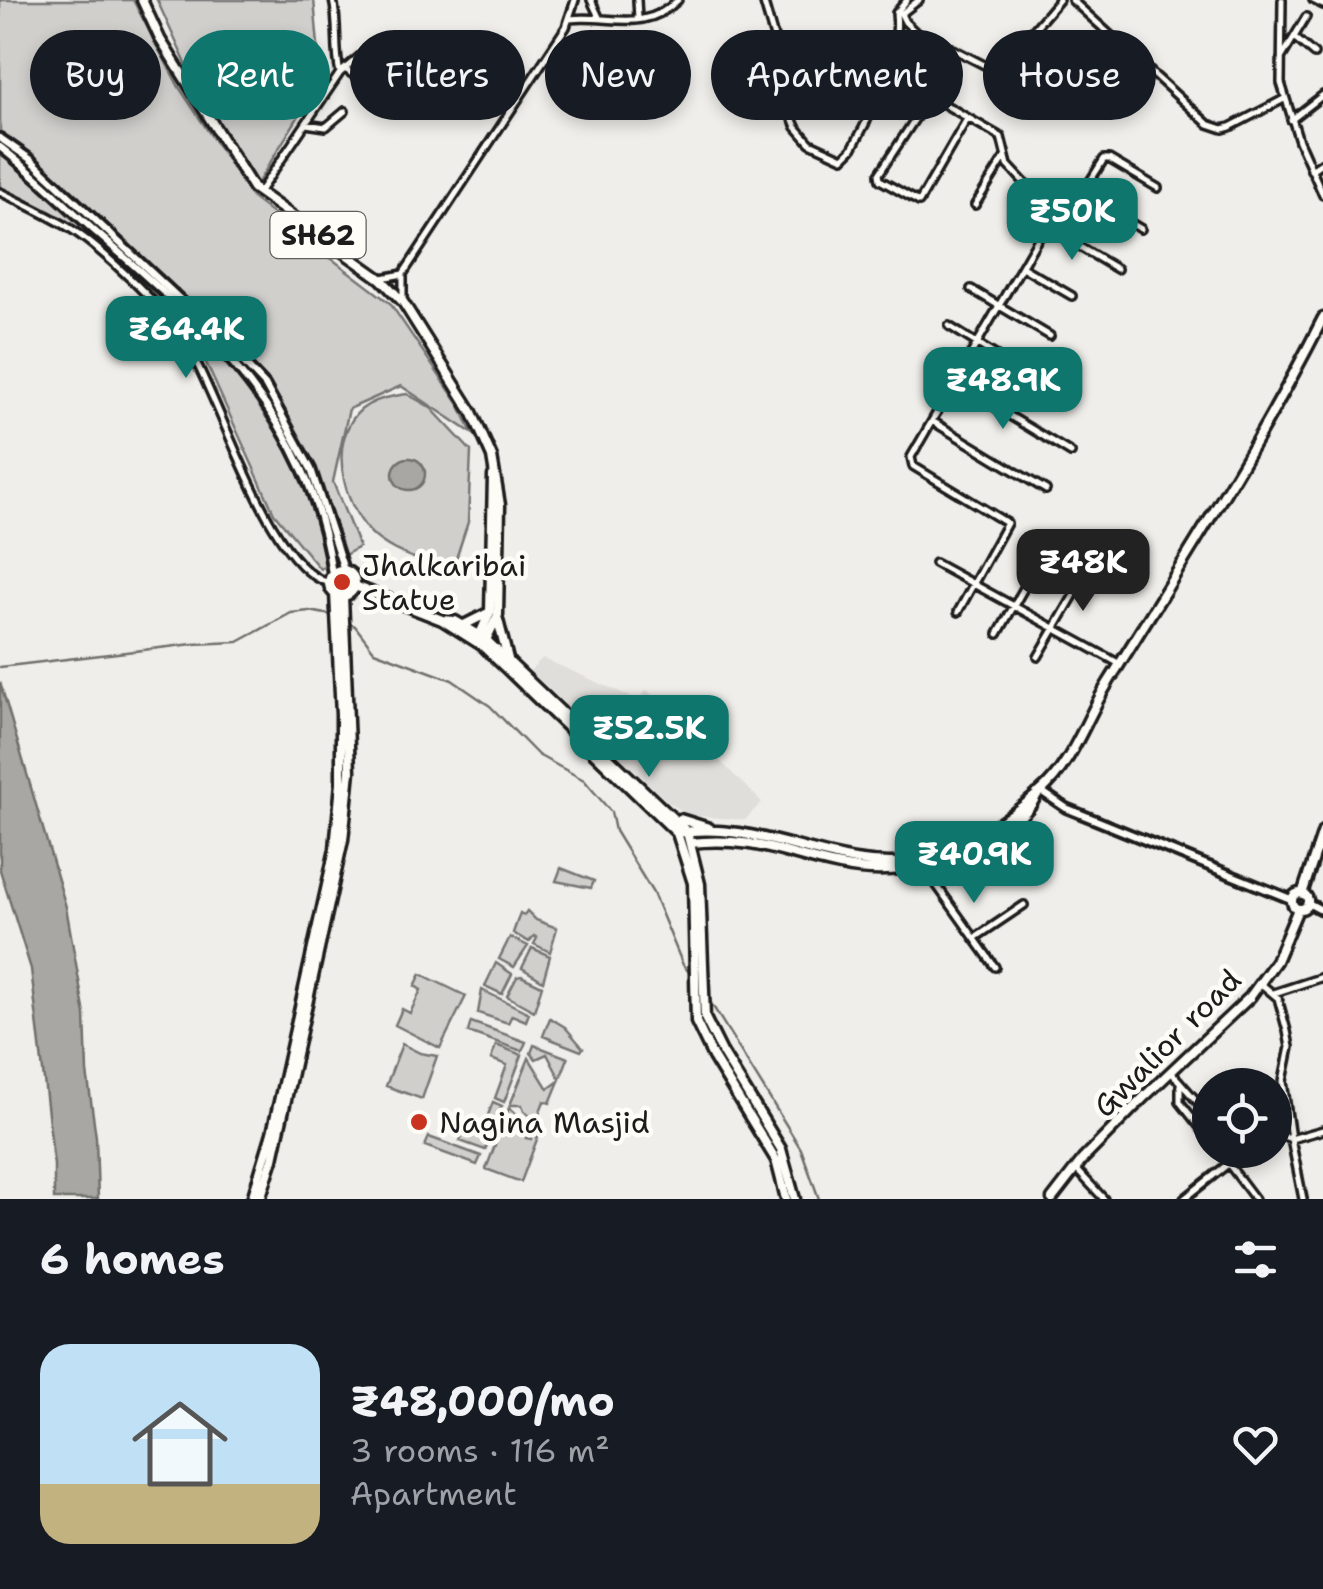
<!DOCTYPE html>
<html lang="en">
<head>
<meta charset="utf-8">
<style>
  :root { --surface:#171b24; --page:#242831; --text:#f1f3f6; --muted:#9ea1a6; --line:#363941; --accent:#0f766e }
  body { margin:0; font-family:"Shantell Sans",sans-serif; background:var(--page); color:var(--text); height:100vh; display:flex; flex-direction:column; font-size:38px; white-space:nowrap }
  * { box-sizing:border-box; margin:0 }
  p { font-size:32px; color:var(--muted) }
  .icon { flex:none; width:55px; height:55px; fill:none; stroke:currentColor; stroke-width:2; stroke-linecap:round; stroke-linejoin:round }
  .map { position:relative; height:1199px; overflow:hidden }
  .side { display:flex; flex-direction:column; background:var(--surface); flex:1 }
  .side>* { flex:none }
  .banner { position:absolute; left:30px; top:30px; width:1265px; height:90px; display:flex; gap:20px }
  .fabs { position:absolute; left:1192px; top:1068px; display:grid; gap:20px }
  .fabs a { display:grid; place-items:center; width:100px; height:100px; border-radius:50%; background:var(--surface); box-shadow:0 5px 15px #0003; font-size:50px }
  .price { position:absolute; translate:-50% -85px; padding:0 22px; border-radius:20px; background:var(--accent); color:#fff; font-size:32px; line-height:65px; filter:drop-shadow(0 2px 5px #0008) }
  .price::after { content:''; position:absolute; left:50%; top:60px; width:30px; height:22px; margin-left:-15px; background:inherit; clip-path:polygon(0 0,100% 0,50% 100%) }
  .price.current { background:#222; color:#fff }
  ul { padding:0; list-style:none }
  li { display:flex; align-items:center; gap:30px; height:250px; padding:0 40px }
  li+li { border-top:2px solid var(--line) }
  li span { display:grid; place-items:center; flex:none; width:280px; height:200px; border-radius:30px; color:#555 }
  li>.icon { margin-inline-start:auto }
  span .icon { width:120px; height:120px; fill:#fffc; stroke-width:1 }
  li b { font-size:42px }
  h2 { display:flex; justify-content:space-between; align-items:center; height:120px; padding:0 40px; font-size:42px }
  .pill { padding:0 35px; border-radius:45px; background:var(--surface); box-shadow:0 5px 15px #0003; font-size:35px; line-height:90px }
  .pill.current { background:var(--accent); color:#fff }
  .map>svg:first-child { display:block }
  .built { fill:#e0deda }
  .green { fill:#d0cfcc; stroke:#767674; stroke-width:2.5 }
  .water { fill:#a8a7a3; stroke:#706f6d; stroke-width:2.5 }
  .lines { fill:none; stroke-linecap:round; stroke-linejoin:round }
  .stream { stroke:#706f6d; stroke-width:2.5 }
  .minor-casing { stroke:#1c1c1c; stroke-width:12 }
  .tertiary-casing { stroke:#1c1c1c; stroke-width:14 }
  .secondary-casing { stroke:#1c1c1c; stroke-width:15 }
  .primary-casing { stroke:#1c1c1c; stroke-width:15 }
  .minor { stroke:#fdfcf7; stroke-width:5 }
  .tertiary { stroke:#fdfcf7; stroke-width:6 }
  .secondary { stroke:#fdfcf7; stroke-width:8 }
  .primary { stroke:#fdfcf7; stroke-width:8 }
  .poi-dot { fill:#c8321e; stroke:#fdfcf7; stroke-width:4 }
  .labels { text-anchor:middle; dominant-baseline:central; stroke-width:9; stroke-linejoin:round; paint-order:stroke }
  .shield { fill:#fdfcf7; stroke:#605f5e; stroke-width:2.5 }
  .shield-label { font-size:28px; font-weight:bold; fill:#1c1c1c }
  .poi-label { font-size:30px; fill:#1c1c1c; stroke:#fdfcf7; text-anchor:start }
  .street-label { font-size:30px; fill:#1c1c1c; stroke:#fdfcf7 }
</style>
</head>
<body>
<div class="map">
<svg width="1323" height="1199" viewBox="0 0 1323 1199">
  <rect width="100%" height="100%" fill="#f0eeea"/>
  <filter id="ink" filterUnits="userSpaceOnUse"><feTurbulence type="fractalNoise" baseFrequency=".01" numOctaves="2"/><feDisplacementMap in="SourceGraphic" scale="20" xChannelSelector="R" yChannelSelector="G"/><feConvolveMatrix kernelMatrix="1 2 1 2 8 2 1 2 1" color-interpolation-filters="sRGB"/></filter>
  <g filter="url(#ink)">
    <path class="built" d="M542,658L638,700L647,690L762,802L745,820L688,815L667,801L530,671Z"/>
    <path class="green" d="M0,0H133L179,87L253,199L390,303L460,406L472,433L401,386L349,409L333,482L359,547L320,569L274,513L204,358L175,317L66,222L0,189Z
      M157,0H314L321,80L257,184L207,110Z
      M407,394L430,407L471,451L468,522L454,565L445,568C420,560 395,554 374,536C346,510 330,454 352,420C364,401 386,397 407,394Z
      M561,868L594,881L591,888L556,881Z
      M527,911L536,920L557,928L550,952L534,944L537,938L534,936L529,942L513,933L520,913L524,915Z
      M510,937L528,946L514,967L499,959Z
      M532,948L550,956L543,981L522,968Z
      M496,963L512,974L502,994L485,986Z
      M421,974L466,996L440,1048L395,1025L402,1009L410,1013L421,990L415,986Z
      M521,976L542,986L534,1011L507,996L517,977Z
      M482,990L529,1013L526,1021L512,1015L508,1023L478,1013Z
      M550,1018L565,1027L583,1048L581,1051L543,1036Z
      M471,1022L526,1042L522,1051L468,1032Z
      M402,1044L420,1053L437,1056L422,1099L386,1086Z
      M496,1045L522,1055L504,1102L495,1098L507,1065L491,1059Z
      M534,1045L568,1058L560,1079L547,1054L536,1059L531,1053Z
      M529,1058L548,1089L559,1081L550,1103L544,1101L536,1122L524,1111L522,1105H510Z
      M493,1102L502,1106L485,1150L460,1141L464,1130L480,1136Z
      M509,1108L530,1126L526,1138L531,1139L534,1132L539,1134L521,1182L486,1169Z
      M429,1137L481,1156L477,1165L425,1146Z"/>
    <path class="water" d="M393 474a16 16 0 1 1 32 0a16 16 0 1 1-32 0Z
      M0,682L66,907L85,1015L87,1072L96,1137L98,1199H54V1165L31,969L0,870Z"/>
    <g class="lines">
      <path class="stream" d="M348,623L355,626L374,651L452,680L490,706L538,755L584,780L611,812L615,831L653,893L683,965L693,977
        M0,667L193,644L238,642L291,613L309,611L331,615
        M706,995L801,1149L819,1199"/>
      <defs>
        <path id="minor" d="M591,0L599,17
          M637,0L638,19
          M763,0L778,51L780,88L796,127L810,143L843,158L852,149C874,107 901,62 896,13L907,0
          M919,0L901,14L905,22L930,46L951,48L992,69L1006,62L1059,0
          M1072,0L1208,124L1223,129L1230,127L1284,99
          M1282,0L1281,83L1299,141L1323,195
          M1313,0L1323,5
          M570,19C609,14 644,34 678,0
          M1294,37L1314,54
          M1282,57L1306,17
          M345,69L387,98
          M340,73L360,56L381,43
          M967,119L919,202L880,180L879,174L930,96L1001,137L1008,165L1047,207L1055,224
          M1291,120L1323,95
          M306,124L326,127L345,111
          M1311,170L1323,162
          M260,191L340,73C334,49 339,25 333,0
          M0,192C23,203 46,214 68,227C99,246 151,297 174,325C218,380 263,565 329,583
          M1082,194L1141,229
          M975,205L1005,157
          M1046,227L1117,269
          M1022,267L1072,296
          M382,278L403,274
          M971,289L1050,336
          M403,302V274L566,27L575,0
          M949,326L1059,395
          M954,382L1071,453
          M932,421L1046,490
          M935,563L1120,664
          M958,612L1007,523L913,466L911,457L1043,230L1067,218L1104,159H1109L1158,188
          M998,634L1042,556
          M1038,657L1081,583
          M923,866L995,967
          M975,938L1024,905
          M1260,983L1278,998L1287,1031L1290,1047L1283,1081L1291,1139L1275,1133
          M1274,993L1323,977
          M1171,1072L1210,1116
          M1180,1082V1102L1210,1140
          M1218,1150L1255,1199
          M1076,1169L1104,1199
          M1184,1199L1228,1164
          M1303,1199L1291,1139L1323,1130"/>
        <path id="tertiary" d="M0,138L30,159L216,333L265,385L311,469L344,570
          M0,147C34,173 64,204 97,233C208,330 311,419 332,574
          M1041,791L1066,808L1293,900
          M1308,903L1323,911"/>
        <path id="secondary" d="M487,641L687,832L700,884L705,1018L722,1052L781,1149L795,1199
          M483,646L677,833L693,883L696,1022L713,1057L776,1160L786,1199
          M680,819L709,828
          M677,833C760,818 833,874 916,861C961,854 1006,821 1040,792C1072,765 1086,718 1108,683C1182,563 1259,445 1323,318
          M690,843C755,836 781,854 840,866C892,877 942,865 987,839C1006,829 1029,814 1037,794
          M1292 901a8 8 0 1 1 16 0a8 8 0 1 1-16 0Z
          M1302,894L1323,831
          M1052,1199L1083,1159L1145,1096L1250,997L1276,961L1298,909"/>
        <path id="primary" d="M142,0L160,39L253,188L381,279L403,302L472,412L492,457L500,505L498,615L483,646L442,620
          M329 583a13 13 0 1 1 26 0a13 13 0 1 1-26 0Z
          M355,586L442,620L455,621L484,638
          M498,620L509,663
          M464,625L490,612
          M477,641L490,612L493,476
          M252,1199L272,1133L335,849L341,783V715L335,593
          M260,1199L273,1159L343,840L350,771L343,596"/>
      </defs>
      <use href="#minor" class="minor-casing"/>
      <use href="#tertiary" class="tertiary-casing"/>
      <use href="#secondary" class="secondary-casing"/>
      <use href="#primary" class="primary-casing"/>
      <use href="#minor" class="minor"/>
      <use href="#tertiary" class="tertiary"/>
      <use href="#secondary" class="secondary"/>
      <use href="#primary" class="primary"/>
    </g>
  </g>
  <g class="poi-dot">
    <circle cx="342" cy="582" r="10"/>
    <circle cx="419" cy="1122" r="10"/>
  </g>
  <g class="labels">
    <rect class="shield" x="270.5" y="212" width="95" height="46" rx="8"/>
    <g class="shield-label">
      <text x="318" y="235">SH62</text>
    </g>
    <g class="poi-label">
      <text x="362" y="565">Jhalkaribai<tspan x="362" dy="34">Statue</tspan></text>
      <text x="439" y="1122">Nagina Masjid</text>
    </g>
    <g class="street-label">
      <text transform="translate(1167 1043) rotate(-45)">Gwalior road</text>
    </g>
  </g>
</svg>
<div class="fabs">
<a><svg class="icon" aria-label="locate" viewBox="0 0 24 24"><circle cx="12" cy="12" r="6"/><path d="M12 2v4M12 18v4M2 12h4M18 12h4"/></svg></a>
</div>
<b class="price" style="left:1072px;top:263px">₹50K</b>
<b class="price" style="left:186px;top:381px">₹64.4K</b>
<b class="price" style="left:1003px;top:432px">₹48.9K</b>
<b class="price current" style="left:1083px;top:614px">₹48K</b>
<b class="price" style="left:649px;top:780px">₹52.5K</b>
<b class="price" style="left:974px;top:906px">₹40.9K</b>
<div class="banner">
<a class="pill">Buy</a>
<a class="pill current">Rent</a>
<a class="pill">Filters</a>
<a class="pill">New</a>
<a class="pill">Apartment</a>
<a class="pill">House</a>
</div>
</div>
<section class="side">
<h2>6 homes<svg class="icon" aria-label="filters" viewBox="0 0 24 24"><path d="M4 7h16M4 17h16"/><circle cx="9" cy="7" r="2"/><circle cx="15" cy="17" r="2"/></svg></h2>
<ul>
<li><span style="background:linear-gradient(#bfe0f5 70%,#c2b280 0)"><svg class="icon" aria-label="home" viewBox="0 0 24 24"><path d="M3 11l9-7 9 7M6 9v11h12V9"/></svg></span><div><b>₹48,000/mo</b><p>3 rooms · 116 m²</p><p>Apartment</p></div><svg class="icon" aria-label="heart" viewBox="0 0 24 24"><path d="M12 20l-8-8c-3-5 5-10 8-4 3-6 11-1 8 4z"/></svg></li>
</ul>
</section>
</body>
</html>
